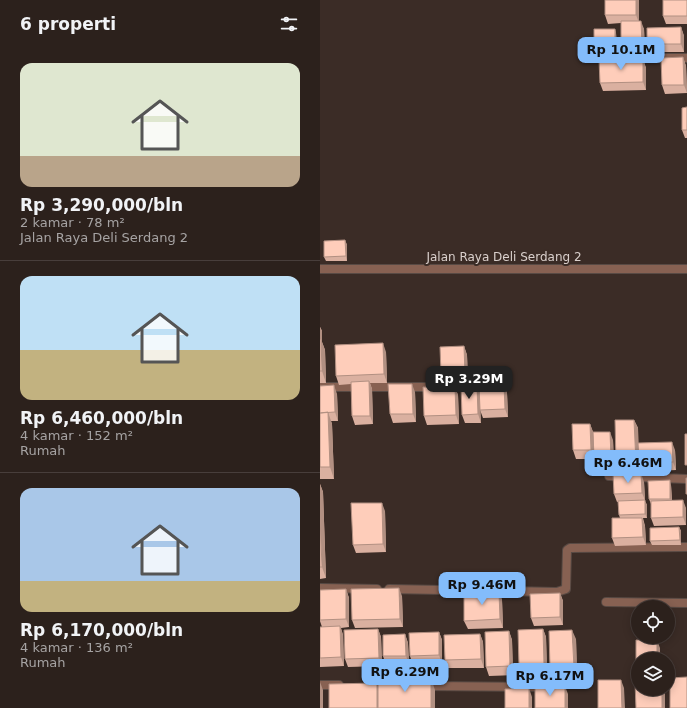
<!DOCTYPE html>
<html lang="id">
<head>
<meta charset="utf-8">
<style>
  :root { --surface:#2c211c; --page:#382e29; --text:#f1f3f6; --muted:#a6a3a3; --line:#483e3b; --accent:#83bcfb }
  body { margin:0; font-family:"DejaVu Sans",sans-serif; background:var(--page); color:var(--text); height:100vh; display:flex; flex-direction:column; font-size:15px; white-space:nowrap }
  * { box-sizing:border-box; margin:0 }
  p { font-size:13px; color:var(--muted) }
  .icon { flex:none; width:22px; height:22px; fill:none; stroke:currentColor; stroke-width:2; stroke-linecap:round; stroke-linejoin:round }
  .map { position:relative; flex:1; overflow:hidden }
  .panel { display:flex; flex-direction:column; background:var(--surface); width:320px }
  .panel>* { flex:none }
  .tools { position:absolute; left:311px; top:600px; display:grid; gap:8px }
  .tools a { display:grid; place-items:center; width:44px; height:44px; border-radius:50%; background:var(--surface); box-shadow:0 2px 10px #0003,0 0 0 1px var(--line); font-size:20px }
  .price { position:absolute; translate:-50% -34px; padding:0 9px; border-radius:8px; background:var(--accent); color:#111; font-size:13px; line-height:26px; filter:drop-shadow(0 1px 2px #0008) }
  .price::after { content:''; position:absolute; left:50%; top:24px; width:12px; height:9px; margin-left:-6px; background:inherit; clip-path:polygon(0 0,100% 0,50% 100%) }
  .price.current { background:#222; color:#fff }
  ul { padding:0; list-style:none }
  li { display:grid; align-content:center; gap:8px; height:212px; padding:0 20px }
  li+li { border-top:1px solid var(--line) }
  li span { display:grid; place-items:center; height:124px; border-radius:12px; color:#555 }
  li>.icon { margin-inline-start:auto }
  span .icon { width:72px; height:72px; fill:#fffc; stroke-width:1 }
  li b { font-size:17px }
  h2 { display:flex; justify-content:space-between; align-items:center; height:48px; padding:0 20px; font-size:17px }
  main { display:flex; flex:1; min-height:0 }
  .map>svg:first-child { display:block }
  .lines { fill:none; stroke-linecap:round; stroke-linejoin:round }
  .minor-casing { stroke:#584a44; stroke-width:10 }
  .tertiary-casing { stroke:#584a44; stroke-width:10 }
  .minor { stroke:#876152; stroke-width:8 }
  .tertiary { stroke:#876152; stroke-width:8 }
  .wall { fill:#dab0a0 }
  .shaded-wall { fill:#b29082 }
  .building { fill:#fecdba; stroke:#b29082 }
  .labels { text-anchor:middle; dominant-baseline:central; stroke-width:4; stroke-linejoin:round; paint-order:stroke }
  .street-label { font-size:12px; fill:#dad0cc; stroke:#3b2c26 }
</style>
</head>
<body>
<main>
<section class="panel">
<h2>6 properti<svg class="icon" aria-label="filters" viewBox="0 0 24 24"><path d="M4 7h16M4 17h16"/><circle cx="9" cy="7" r="2"/><circle cx="15" cy="17" r="2"/></svg></h2>
<ul>
<li><span style="background:linear-gradient(#dfe7d0 75%,#b9a48a 0)"><svg class="icon" aria-label="home" viewBox="0 0 24 24"><path d="M3 11l9-7 9 7M6 9v11h12V9"/></svg></span><div><b>Rp 3,290,000/bln</b><p>2 kamar · 78 m²</p><p>Jalan Raya Deli Serdang 2</p></div></li>
<li><span style="background:linear-gradient(#bfe0f5 60%,#c2b280 0)"><svg class="icon" aria-label="home" viewBox="0 0 24 24"><path d="M3 11l9-7 9 7M6 9v11h12V9"/></svg></span><div><b>Rp 6,460,000/bln</b><p>4 kamar · 152 m²</p><p>Rumah</p></div></li>
<li><span style="background:linear-gradient(#a9c7e8 75%,#c2b280 0)"><svg class="icon" aria-label="home" viewBox="0 0 24 24"><path d="M3 11l9-7 9 7M6 9v11h12V9"/></svg></span><div><b>Rp 6,170,000/bln</b><p>4 kamar · 136 m²</p><p>Rumah</p></div></li>
</ul>
</section>
<div class="map">
<svg width="367" height="708" viewBox="0 0 367 708">
  <rect width="100%" height="100%" fill="#3b2c26"/>
  <g class="lines">
    <defs>
      <path id="minor" d="M292,58H367
        M0,387H170
        M289,476L367,479
        M0,588L57,589
        M69,589L237,592L246,589L247,550L250,548L367,547
        M286,602L367,603
        M0,685H19
        M103,686L225,687"/>
      <path id="tertiary" d="M0,269H367"/>
    </defs>
    <use href="#minor" class="minor-casing"/>
    <use href="#tertiary" class="tertiary-casing"/>
    <use href="#minor" class="minor"/>
    <use href="#tertiary" class="tertiary"/>
  </g>
  <path class="wall" d="M285,0H319V21L324,29L325,53L304,54L301,45V23L288,24L285,15Z
    M367,0V24H346L343,16Z
    M361,27L364,36V52H330L327,44Z
    M295,29L296,33L297,49H275L274,45Z
    M363,57L366,66L367,93L345,94L342,85Z
    M323,59L326,68V90L283,91L280,83Z
    M367,107V138H365L362,130Z
    M25,240L27,245V261H6L4,257Z
    M0,320V327L2,331V342L5,350L6,383H0Z
    M144,346L147,355L148,382H124L121,374Z
    M66,352L67,383H50L52,389L53,424L35,425L32,416L31,384L19,385L16,376Z
    M184,385L187,393L188,417L163,418L160,410L161,423H145L142,415L160,394Z
    M0,386L17,394L18,421H11L12,424L14,479H0Z
    M135,387L138,395L139,424L107,425L104,416Z
    M95,392L96,422L73,423L70,414Z
    M314,420L318,428L319,471H299L296,463Z
    M270,424L273,432L274,459H256L253,450Z
    M293,440L294,466H277L274,458Z
    M355,450L356,470L322,472L319,463Z
    M324,482L325,501L327,505V518H323L325,526L326,545L295,546L292,538L300,518L299,515L298,502H297L294,494Z
    M0,484L3,492L6,578L0,579Z
    M351,485L352,500L366,508V525L334,526L331,518V504L329,499Z
    M65,511L66,552L36,553L33,545Z
    M359,527L361,531V545H332L330,541Z
    M26,589L29,598V627L21,628L23,635L24,666L0,667V627H2L0,621V590Z
    M179,592L182,600L183,628L148,629L144,621Z
    M240,593L243,601V625L214,626L211,618Z
    M82,596L83,627L35,628L32,620Z
    M58,629L61,637L62,666L28,667L25,659Z
    M223,629L226,637L227,672L202,673L199,665Z
    M189,631L192,640L193,675L169,676L166,667Z
    M119,632L122,640V664L93,665L90,656Z
    M85,634L88,643L89,664L66,665L63,656Z
    M160,634L163,642L164,668H128L125,660Z
    M256,639L257,675L233,676L230,668Z"/>
  <path class="shaded-wall" d="M316,0H319V23L316,15Z
    M321,21L324,29L325,53L322,45Z
    M361,27L364,36V52L361,44Z
    M295,29L296,33L297,49L295,45Z
    M363,57L366,66L367,93L364,85Z
    M323,59L326,68V90L323,82Z
    M25,240L27,245V261L26,256Z
    M0,320V327L2,331V342L5,350L6,383L2,371L0,344Z
    M63,343L66,352L67,383L64,374Z
    M144,346L147,355L148,382L145,373Z
    M49,381L52,389L53,424L50,416Z
    M92,384L95,392L96,422L93,414Z
    M14,385L17,394L18,421L15,412Z
    M184,385L187,393L188,417L185,409Z
    M157,386L160,394L161,423L158,414Z
    M135,387L138,395L139,424L136,415Z
    M8,412L12,424L14,479L10,467Z
    M314,420L318,428L319,471L316,463Z
    M270,424L273,432L274,459L271,450Z
    M290,432L293,440L294,466L291,457Z
    M352,442L355,450L356,470L353,462Z
    M321,473L324,482L325,501L327,505V518L325,514V500L322,493Z
    M350,480L351,485L352,503L350,499Z
    M0,484L3,492L6,578L2,567L0,516Z
    M363,500L366,508V525L363,517Z
    M62,503L65,511L66,552L63,544Z
    M322,518L325,526L326,545L323,537Z
    M359,527L361,531V545L360,540Z
    M79,588L82,596L83,627L80,619Z
    M26,589L29,598V627L26,619Z
    M179,592L182,600L183,628L180,619Z
    M240,593L243,601V625L240,617Z
    M20,626L23,635L24,666L21,657Z
    M58,629L61,637L62,666L59,658Z
    M223,629L226,637L227,672L224,664Z
    M252,630L256,639L257,675L254,667Z
    M189,631L192,640L193,675L190,666Z
    M119,632L122,640V664L119,655Z
    M85,634L88,643L89,664L86,656Z
    M160,634L163,642L164,668L161,659Z
    M337,640L340,648V659H337Z
    M111,678L115,690V708H111Z
    M301,680L304,688L305,708H302Z
    M0,682L3,690V708H0Z
    M57,683L60,692V708H57Z
    M245,686L248,694V708H245Z
    M209,688L212,697V708H209Z
    M342,689H344L345,690V708H342Z"/>
  <path class="building" d="M285,0H316V15H285Z
    M343,0H367V16H343Z
    M301,21H321L322,45H301Z
    M361,27V44H327V28Z
    M274,29H295V45H274Z
    M363,57L364,85H342L341,58Z
    M323,59V82L280,83L279,60Z
    M367,107V130H362V108Z
    M25,240L26,256L4,257V241Z
    M0,339H1L2,371H0Z
    M63,343L64,374L16,376L15,345Z
    M144,346L145,373L121,374L120,347Z
    M49,381L50,416H32L31,382Z
    M68,384H92L93,414H70Z
    M14,385L15,412L0,413V386Z
    M184,385L185,409L160,410L159,386Z
    M141,386H157L158,414L142,415Z
    M103,387H135L136,415L104,416Z
    M8,412L10,467H0V413Z
    M295,420H314L316,463H296Z
    M252,424H270L271,450H253Z
    M273,432H290L291,457L274,458Z
    M365,434H367V465H365Z
    M352,442L353,462L319,463L318,443Z
    M321,473L322,493L294,494L293,474Z
    M366,478H367V494H366Z
    M350,480V499H329L328,481Z
    M325,500V514L299,515L298,501Z
    M363,500V517L331,518V501Z
    M31,503H62L63,544L33,545Z
    M0,516L2,567H0Z
    M292,518H322L323,537L292,538Z
    M359,527L360,540L330,541V528Z
    M79,588L80,619L32,620L31,589Z
    M26,589V619L0,620V590Z
    M179,592L180,619L144,621V593Z
    M240,593V617L211,618L210,594Z
    M20,626L21,657L0,658V627Z
    M58,629L59,658L25,659L24,630Z
    M223,629L224,664L199,665L198,630Z
    M252,630L254,667L230,668L229,631Z
    M189,631L190,666L166,667L165,632Z
    M119,632V655L90,656L89,633Z
    M85,634L86,656H63V635Z
    M160,634L161,659L125,660L124,635Z
    M316,640H337V659H318V672H316Z
    M367,677V708H350V678Z
    M111,678V708H58V679Z
    M278,680H301L302,708H278Z
    M315,682H318V689H342V708H316Z
    M57,683V708H9V684Z
    M215,686H245V708H215Z
    M209,688V708H185V689Z"/>
  <g class="labels">
    <g class="street-label">
      <text x="184" y="257">Jalan Raya Deli Serdang 2</text>
    </g>
  </g>
</svg>
<div class="tools">
<a><svg class="icon" aria-label="locate" viewBox="0 0 24 24"><circle cx="12" cy="12" r="6"/><path d="M12 2v4M12 18v4M2 12h4M18 12h4"/></svg></a>
<a><svg class="icon" aria-label="layers" viewBox="0 0 24 24"><path d="M12 4l9 5-9 5-9-5zM3 14l9 5 9-5"/></svg></a>
</div>
<b class="price" style="left:301px;top:71px">Rp 10.1M</b>
<b class="price current" style="left:149px;top:400px">Rp 3.29M</b>
<b class="price" style="left:308px;top:484px">Rp 6.46M</b>
<b class="price" style="left:162px;top:606px">Rp 9.46M</b>
<b class="price" style="left:85px;top:693px">Rp 6.29M</b>
<b class="price" style="left:230px;top:697px">Rp 6.17M</b>
</div>
</main>
</body>
</html>
